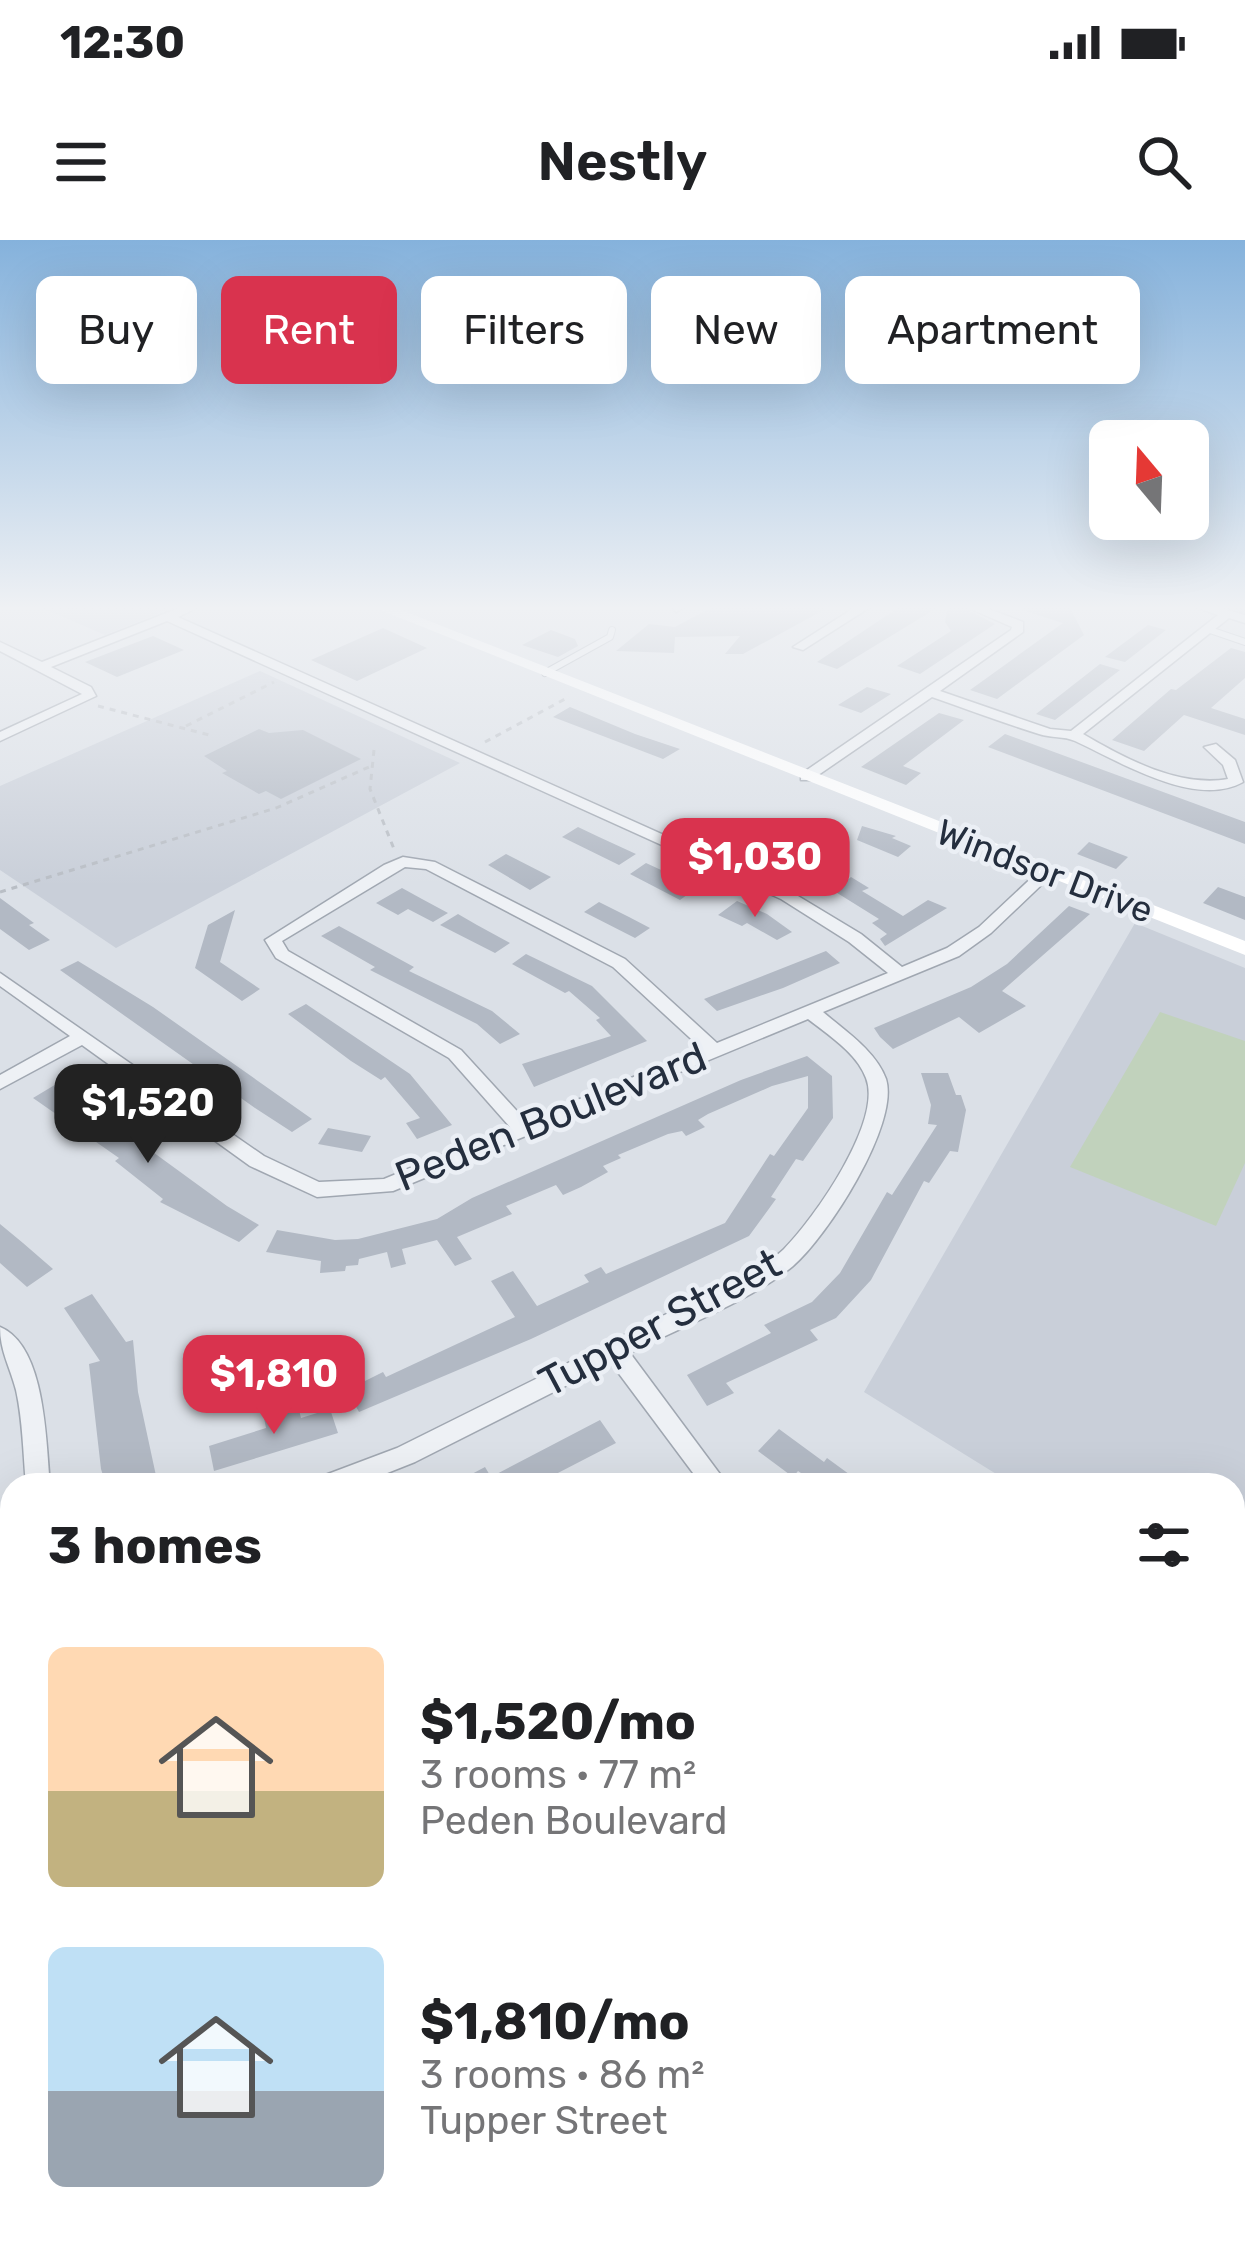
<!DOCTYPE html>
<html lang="en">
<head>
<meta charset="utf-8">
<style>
  :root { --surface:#fff; --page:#f2f2f2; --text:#202124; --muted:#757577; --accent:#d9334e }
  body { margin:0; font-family:Rubik,sans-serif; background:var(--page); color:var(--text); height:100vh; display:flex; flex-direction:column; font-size:45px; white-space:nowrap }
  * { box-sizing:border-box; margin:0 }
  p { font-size:39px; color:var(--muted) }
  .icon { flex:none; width:66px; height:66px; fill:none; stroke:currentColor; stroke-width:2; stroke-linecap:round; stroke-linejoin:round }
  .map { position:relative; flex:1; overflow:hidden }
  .details { position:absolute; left:0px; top:1233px; width:1245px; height:768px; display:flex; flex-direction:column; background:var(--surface); border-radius:36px 36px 0 0; box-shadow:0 12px 48px #0002 }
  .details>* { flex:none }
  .banner { position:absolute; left:36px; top:36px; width:1173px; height:108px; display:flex; gap:24px }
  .needle { width:78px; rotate:341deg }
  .buttons { position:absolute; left:1089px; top:180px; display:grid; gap:24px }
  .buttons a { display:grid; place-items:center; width:120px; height:120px; border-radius:18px; background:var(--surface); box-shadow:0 12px 48px #0002; font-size:60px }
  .price { position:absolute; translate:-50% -102px; padding:0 27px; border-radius:24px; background:var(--accent); color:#fff; font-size:39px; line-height:78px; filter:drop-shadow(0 3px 6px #0008) }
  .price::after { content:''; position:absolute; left:50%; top:72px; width:36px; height:27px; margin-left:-18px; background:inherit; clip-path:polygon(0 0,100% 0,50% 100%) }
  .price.selected { background:#222; color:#fff }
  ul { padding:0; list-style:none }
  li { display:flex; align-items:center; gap:36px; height:300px; padding:0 48px }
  li span { display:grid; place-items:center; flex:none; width:336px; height:240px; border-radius:18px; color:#555 }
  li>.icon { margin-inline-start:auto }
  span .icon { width:144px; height:144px; fill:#fffc; stroke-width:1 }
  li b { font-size:51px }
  h2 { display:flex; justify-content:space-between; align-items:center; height:144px; padding:0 48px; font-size:51px }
  .pill { padding:0 42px; border-radius:18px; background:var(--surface); box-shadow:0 12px 48px #0002; font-size:42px; line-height:108px }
  .pill.selected { background:var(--accent); color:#fff }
  .status { display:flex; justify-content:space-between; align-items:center; height:84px; padding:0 60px; background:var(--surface); direction:ltr }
  .status svg { height:33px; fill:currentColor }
  header { display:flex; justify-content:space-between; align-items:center; height:156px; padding:0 48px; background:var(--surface); font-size:54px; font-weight:600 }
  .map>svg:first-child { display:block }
  .built { fill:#c9cfd9 }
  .green { fill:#c1d2bc }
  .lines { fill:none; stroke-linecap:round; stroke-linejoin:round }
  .stream { stroke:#92aecb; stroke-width:4.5 }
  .building { fill:#b2b9c4 }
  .lane-casing { stroke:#a0a7b1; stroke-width:8 }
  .street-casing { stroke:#a0a7b1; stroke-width:3 }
  .primary-casing { stroke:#9aa4b4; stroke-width:3 }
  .path { stroke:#b9bec5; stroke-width:3; stroke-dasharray:6 6; stroke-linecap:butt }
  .lane { stroke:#eef1f5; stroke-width:6 }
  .street { fill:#eef1f5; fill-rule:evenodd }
  .secondary { fill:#fff; fill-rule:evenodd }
  .primary { fill:#fff; fill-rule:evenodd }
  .labels { text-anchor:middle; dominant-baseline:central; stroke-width:9; stroke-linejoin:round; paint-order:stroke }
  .far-street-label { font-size:36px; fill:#242e3e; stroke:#ebeff5 }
  .street-label { font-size:42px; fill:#242e3e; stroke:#ebeff5 }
</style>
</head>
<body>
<div class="status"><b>12:30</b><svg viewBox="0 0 49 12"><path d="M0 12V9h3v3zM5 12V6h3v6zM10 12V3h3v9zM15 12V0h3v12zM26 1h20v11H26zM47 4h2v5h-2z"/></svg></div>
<header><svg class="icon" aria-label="menu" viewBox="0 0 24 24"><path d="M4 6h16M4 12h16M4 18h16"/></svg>Nestly<svg class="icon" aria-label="search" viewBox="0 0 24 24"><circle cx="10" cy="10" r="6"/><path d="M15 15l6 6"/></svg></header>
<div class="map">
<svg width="1245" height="2001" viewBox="0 0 1245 2001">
  <rect width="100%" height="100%" fill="#dbe0e7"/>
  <path class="built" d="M38,366H177L105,395Z
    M260,431L460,523L116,708L0,630V546Z
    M1135,683L1245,728V1857L1233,1856V1245H1014L864,1152Z
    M12,1377V1706L0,1704V1381Z"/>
  <path class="green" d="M1160,772L1245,801V923L1216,986L1070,927Z
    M0,1868L12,1869V1989H101L99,2001H0Z"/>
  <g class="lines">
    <path class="stream" d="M1237,366L1242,371"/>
  </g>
  <path class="building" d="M714,366H831L743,414H725L740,396L675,397L674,413L616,411L649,384L675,387Z
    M901,366H940L837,429L817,422Z
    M948,366H960L995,384L920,434L897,426L951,391L945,382Z
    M1023,366H1069L1084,395L997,459L970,450L1063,383L1022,370Z
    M1148,385L1166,390L1125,422L1105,417Z
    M383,388L427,408L357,441L311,420Z
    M551,390L575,399L578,406L558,417L522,405Z
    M153,396L184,410L117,437L85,422Z
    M1231,408L1245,412V438L1211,468L1245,479V495L1184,475L1144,511L1112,500L1171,449L1176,450Z
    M1100,424L1120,430L1055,480L1036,474Z
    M867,447L891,454L861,473L838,465Z
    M570,467L635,494L680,509L663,519L553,477Z
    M939,473L964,480L903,526L921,533L906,545L861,527Z
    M259,489L269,493L303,490L361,519L281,559L266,551L259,554L222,533L227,531L204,516Z
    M1005,494L1245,582V604L988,507Z
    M727,582L801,614L797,616L813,626L799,637L710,593Z
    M862,586L896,596L892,598L911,606L898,617L857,600Z
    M578,587L599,597L636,614L619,625L562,597Z
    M1089,602L1128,617L1116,629L1077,614Z
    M506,614L551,637L530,650L488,625Z
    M646,623L698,647L680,660L630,634Z
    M851,637L869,648L862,651L903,676L928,660L947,668L885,706L880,699L887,694L872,683L879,679L834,651Z
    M1218,647L1245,657V680L1203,663Z
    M402,648L422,659L448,673L433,682L408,669L398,675L376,663Z
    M0,658L34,683L29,685L50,700L29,710L0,689Z
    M737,661L767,674L792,692L777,700L747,683L742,686L718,675Z
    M599,662L629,677L650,688L635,698L584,672Z
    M1069,666L1090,674L1002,751L1026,766L979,793L959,777L893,809L880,797L874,788L971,747L1007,724Z
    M235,670L220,722L260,749L242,761L195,728L208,685Z
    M458,674L477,685L510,703L495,713L440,685Z
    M339,686L414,727L409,731L492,771L520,794L500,804L477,784L370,730L375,727L321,696Z
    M826,711L840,723L783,748L717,771L704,759Z
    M526,714L592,746L647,801L534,847L522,824L611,796L596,780L600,778L569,751L565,753L512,724Z
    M78,721L153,767L312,879L292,892L255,868L60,730Z
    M306,764L410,834L452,885L417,899L406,883L420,878L385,837L381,840L351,821L288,774Z
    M807,816L832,836L833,878L803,921L796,919L771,957L776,959L749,996L531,1099L359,1172L342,1142L361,1133L365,1141L383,1132L386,1137L515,1077L491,1041L513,1031L537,1066L589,1042L584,1035L601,1027L606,1034L725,983L770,914L774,916L808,868V836L772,846L708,874L698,880L705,887L686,896L682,891L668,894L618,915L621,918L603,926L608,932L581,947L563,955L556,945L506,966L512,974L457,997L472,1019L455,1026L437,1000L402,1009L406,1024L391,1028L387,1012L359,1019L358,1025L346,1026L345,1031L320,1033L321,1021L266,1012L277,990L335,1000L358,999L437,979L472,958L741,840Z
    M921,833H948L956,855H961L966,870L958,912L950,911L929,943L924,941L871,1040L836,1078L810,1090L818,1100L726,1143L734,1153L707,1166L687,1135L771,1093L764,1085L812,1062L840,1033L887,952L892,955L937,885L928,884L931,865Z
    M58,843L227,966L259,985L239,1002L160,962L163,959L115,921L119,918L33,858Z
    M328,888L371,896L362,912L318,904Z
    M0,984L23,1003L53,1029L27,1047L0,1023Z
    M92,1054L126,1102L133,1100L138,1152L158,1245H106L101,1229L89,1124L100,1121L64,1068Z
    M286,1165L288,1173L299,1170L301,1178L330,1169L338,1193L214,1231L209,1206L266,1188L263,1173Z
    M600,1180L616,1203L554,1235L561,1245H451L485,1227L491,1237Z
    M779,1189L824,1222L827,1218L864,1245H819L798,1231L793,1237L758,1211Z"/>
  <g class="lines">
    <defs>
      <path id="lane" d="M1207,389L1245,402
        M545,433L610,397L612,390"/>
      <path id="street" d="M184,366H201L178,377L793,653L861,694L902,727L947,708L979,687L1041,629L1047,627L1055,632L991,693L959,716L823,772C844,790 876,811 886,839C900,884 827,997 793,1026C752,1060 679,1088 630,1113L728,1245H702L611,1123L415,1222L357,1245H317L320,1237L397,1208L745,1035C758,1027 773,1020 784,1009C814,979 883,881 866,838C857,813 827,794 808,779L393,951L317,957L250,926L82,805L0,849V835L70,796L0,746V733L264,916L319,942L384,939L510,887L449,818L276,718L265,700L384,625L403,617L435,622L625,719L717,803L888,733L849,702L781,659L167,381L51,427L91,447L96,456L0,501V492L82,454L0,411V402L42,422ZM405,627L426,629L613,727L702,809L526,881L461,810L288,711L282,701Z
        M671,366H686L676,372Z
        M857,366H872L803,410L793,407Z
        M964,366H981L1023,382V392L940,451L1050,489L1071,491L1218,375L1193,366H1213L1245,375V383L1229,378L1083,494C1124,518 1179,548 1228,539L1223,525L1204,507L1216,504L1235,520L1243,542C1195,569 1119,521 1075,501C1064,496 1051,498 1039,494C1003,483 967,469 932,457L811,540H801V534L1011,390L1012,387Z
        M0,1087C46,1106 46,1203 50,1245H26C23,1213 23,1181 16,1150C10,1127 0,1111 0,1087Z
        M12,1340V1364L0,1368V1344Z"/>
      <path id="primary" d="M0,1746L12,1747V1797L0,1796Z
        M1233,1906L1245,1908V1962L1233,1960Z"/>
    </defs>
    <use href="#lane" class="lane-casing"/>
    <use href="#street" class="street-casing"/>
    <use href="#primary" class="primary-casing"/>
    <path class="path" d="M46,366L92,370
      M98,466L213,496
      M186,486L274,442
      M485,502L567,458
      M374,510L370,549L394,609
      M0,652L276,568L369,527"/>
    <use href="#lane" class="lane"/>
    <use href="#street" class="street"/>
    <path class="secondary" d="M370,366H391L1245,701V715Z"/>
    <use href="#primary" class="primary"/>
  </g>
  <linearGradient id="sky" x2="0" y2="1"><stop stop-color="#85b2dc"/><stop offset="0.57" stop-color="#eff1f4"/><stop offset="1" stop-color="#eff1f4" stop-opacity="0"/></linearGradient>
  <rect width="1245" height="646" fill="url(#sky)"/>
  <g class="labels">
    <g class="far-street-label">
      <text transform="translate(1045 631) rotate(21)">Windsor Drive</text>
    </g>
    <g class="street-label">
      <text transform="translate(551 877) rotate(-22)">Peden Boulevard</text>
      <text transform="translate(660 1083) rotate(-28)">Tupper Street</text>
    </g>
  </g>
</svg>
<div class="buttons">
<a><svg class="needle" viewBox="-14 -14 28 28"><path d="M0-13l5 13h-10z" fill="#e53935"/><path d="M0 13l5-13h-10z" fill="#757577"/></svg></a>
</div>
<b class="price" style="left:755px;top:680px">$1,030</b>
<b class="price selected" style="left:148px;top:926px">$1,520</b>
<b class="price" style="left:274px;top:1197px">$1,810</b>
<div class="banner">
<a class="pill">Buy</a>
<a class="pill selected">Rent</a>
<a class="pill">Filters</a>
<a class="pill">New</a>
<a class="pill">Apartment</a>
</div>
<section class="details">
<h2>3 homes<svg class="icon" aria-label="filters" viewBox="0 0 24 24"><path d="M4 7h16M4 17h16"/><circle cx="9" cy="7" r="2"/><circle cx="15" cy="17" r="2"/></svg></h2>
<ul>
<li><span style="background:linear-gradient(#ffd9b3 60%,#c2b280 0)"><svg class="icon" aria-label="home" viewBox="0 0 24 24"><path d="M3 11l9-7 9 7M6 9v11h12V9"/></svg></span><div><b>$1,520/mo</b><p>3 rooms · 77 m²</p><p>Peden Boulevard</p></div></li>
<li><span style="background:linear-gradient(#bfe0f5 60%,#9aa5b1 0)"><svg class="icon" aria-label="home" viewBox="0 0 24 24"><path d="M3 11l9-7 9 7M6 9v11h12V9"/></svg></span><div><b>$1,810/mo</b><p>3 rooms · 86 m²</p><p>Tupper Street</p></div></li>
</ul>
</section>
</div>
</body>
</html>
